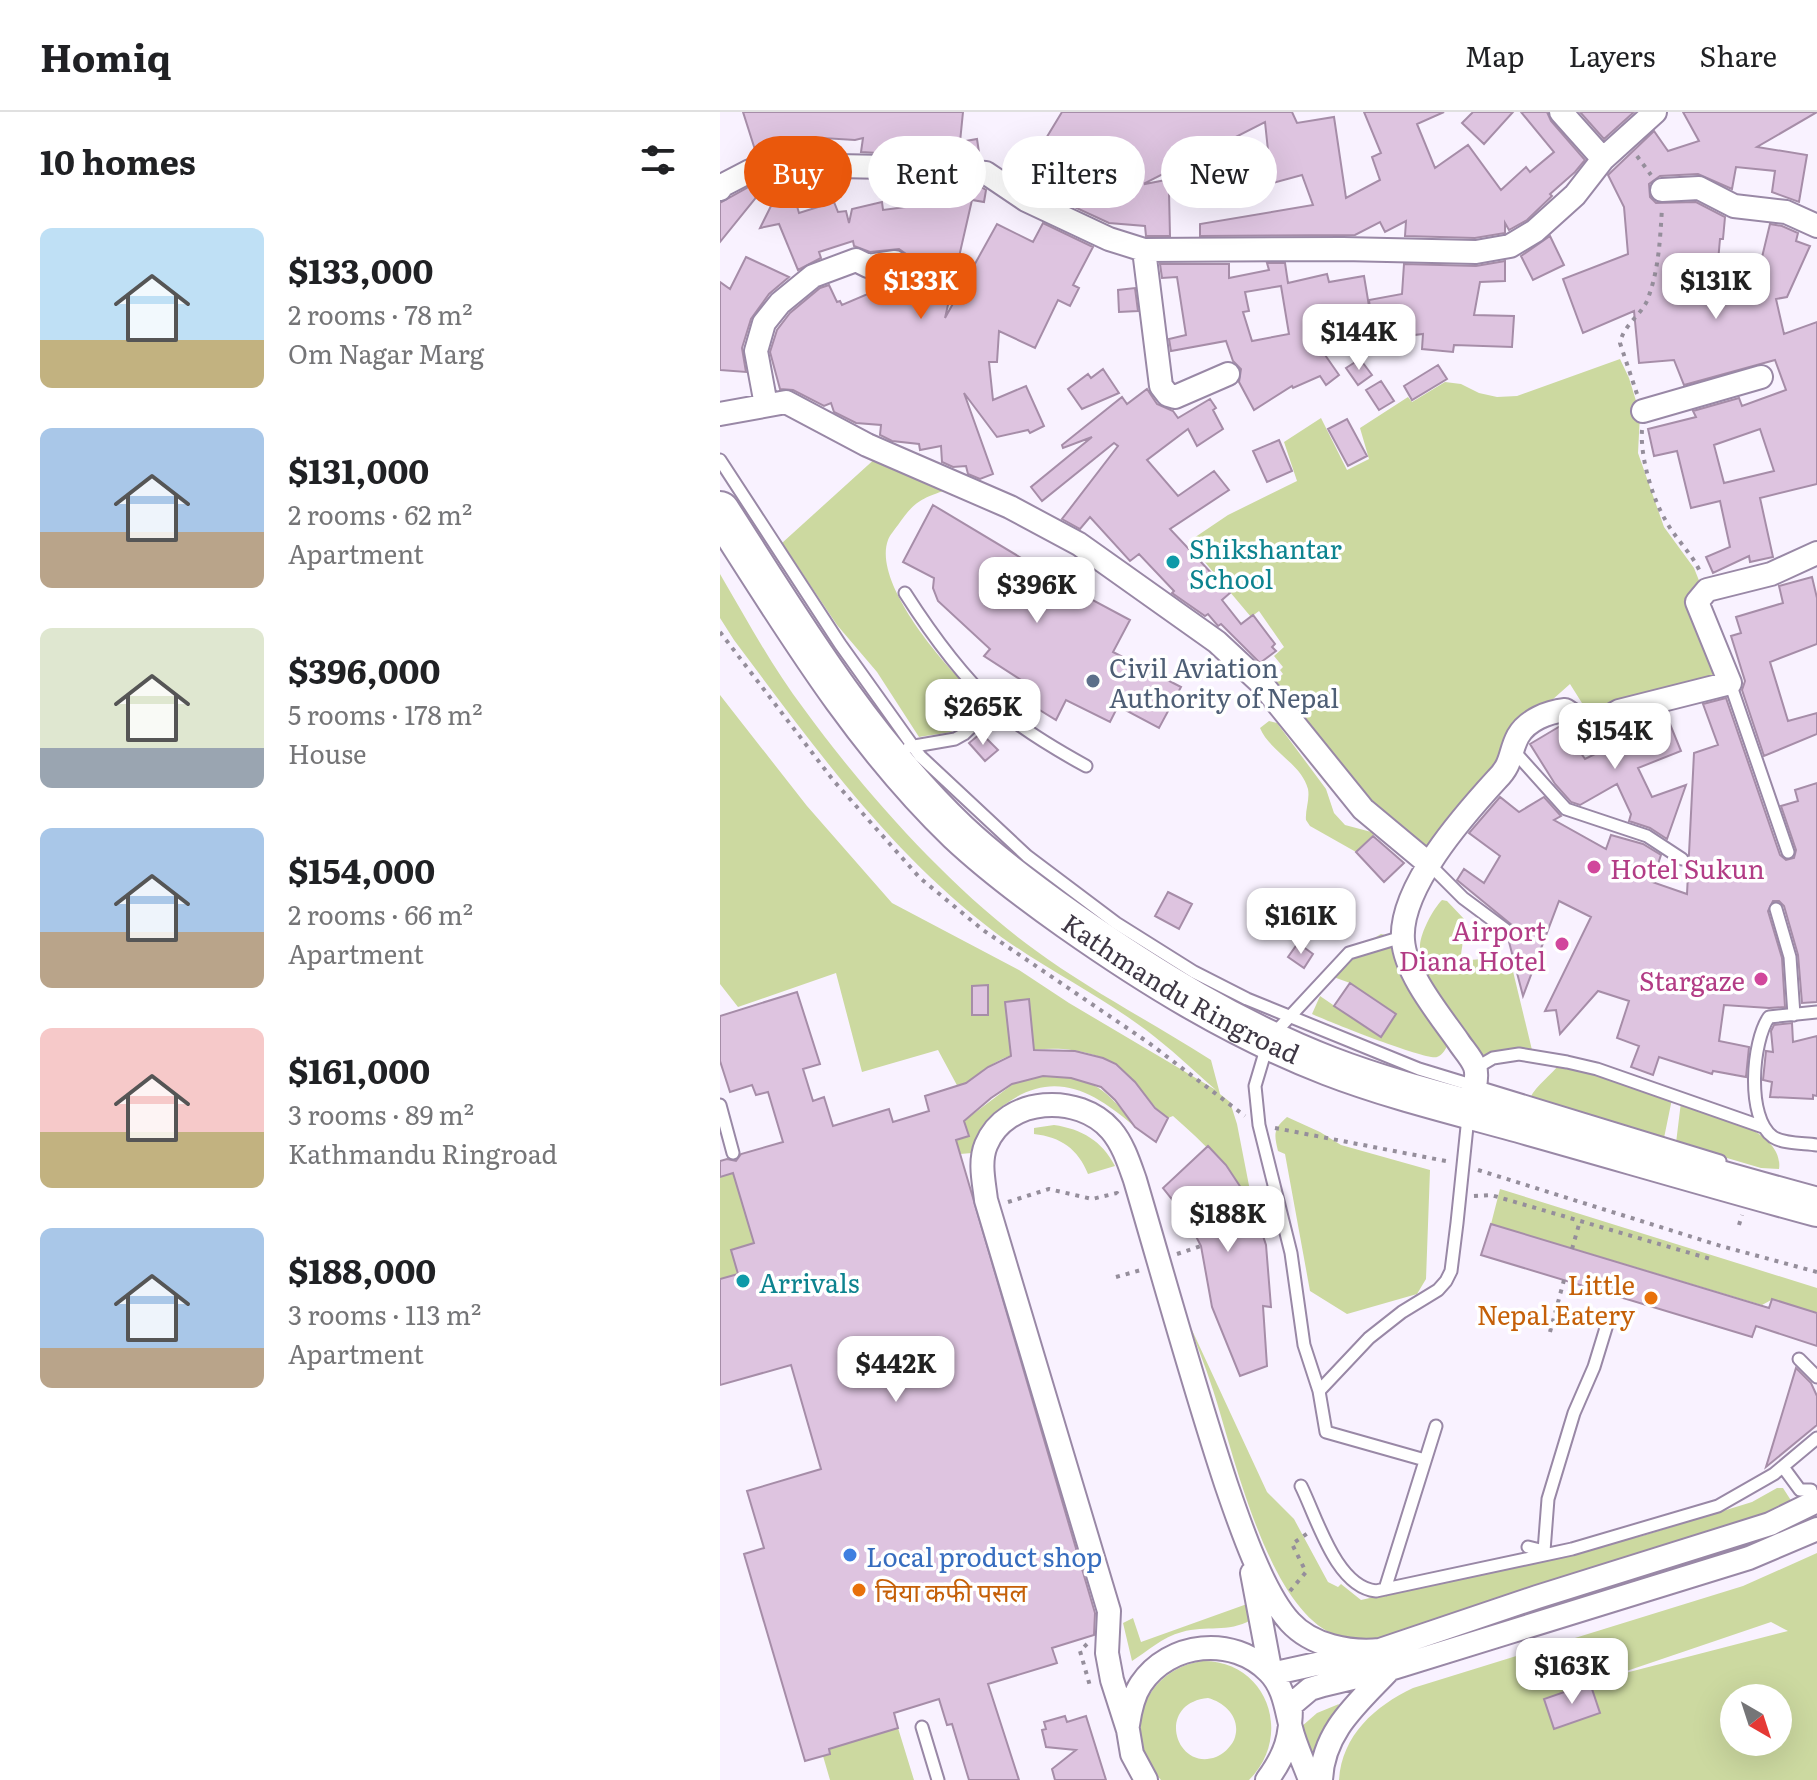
<!DOCTYPE html>
<html lang="en">
<head>
<meta charset="utf-8">
<style>
  :root { --surface:#fff; --page:#f2f2f2; --text:#202124; --muted:#757577; --line:#e0e0e0; --accent:#ea580c }
  body { margin:0; font-family:Literata,"Noto Sans Devanagari",serif; background:var(--page); color:var(--text); height:100vh; display:flex; flex-direction:column; font-size:30px; white-space:nowrap }
  * { box-sizing:border-box; margin:0 }
  p { font-size:26px; color:var(--muted) }
  .icon { flex:none; width:44px; height:44px; fill:none; stroke:currentColor; stroke-width:2; stroke-linecap:round; stroke-linejoin:round }
  .map { position:relative; flex:1; overflow:hidden }
  .sheet { display:flex; flex-direction:column; background:var(--surface); width:720px }
  .sheet>* { flex:none }
  .guide { position:absolute; left:24px; top:24px; width:760px; height:72px; display:flex; gap:16px }
  .needle { width:52px; rotate:141deg }
  .controls { position:absolute; left:1000px; top:1572px; display:grid; gap:16px }
  .controls a { display:grid; place-items:center; width:72px; height:72px; border-radius:50%; background:var(--surface); box-shadow:0 8px 32px #0002; font-size:40px }
  .price { position:absolute; translate:-50% -68px; padding:0 18px; border-radius:16px; background:#fff; color:#222; font-size:26px; line-height:52px; filter:drop-shadow(0 2px 4px #0008) }
  .price::after { content:''; position:absolute; left:50%; top:48px; width:24px; height:18px; margin-left:-12px; background:inherit; clip-path:polygon(0 0,100% 0,50% 100%) }
  .price.selected { background:var(--accent); color:#fff }
  ul { padding:0; list-style:none }
  li { display:flex; align-items:center; gap:24px; height:200px; padding:0 40px }
  li span { display:grid; place-items:center; flex:none; width:224px; height:160px; border-radius:12px; color:#555 }
  li>.icon { margin-inline-start:auto }
  span .icon { width:96px; height:96px; fill:#fffc; stroke-width:1 }
  li b { font-size:34px }
  h2 { display:flex; justify-content:space-between; align-items:center; height:96px; padding:0 40px; font-size:34px }
  .pill { padding:0 28px; border-radius:36px; background:var(--surface); box-shadow:0 8px 32px #0002; font-size:28px; line-height:72px }
  .pill.selected { background:var(--accent); color:#fff }
  header { display:flex; align-items:center; gap:48px; box-sizing:border-box; height:112px; padding:0 40px; background:var(--surface); border-bottom:2px solid var(--line) }
  header strong { font-size:38px }
  nav { display:flex; gap:44px; margin-inline-start:auto; font-size:28px }
  main { display:flex; flex:1; min-height:0 }
  .map>svg:first-child { display:block }
  .green { fill:#ccd9a0; fill-rule:evenodd }
  .building { fill:#dec4e0; stroke:#a68da8; stroke-width:2; fill-rule:evenodd }
  .lines { fill:none; stroke-linecap:round; stroke-linejoin:round }
  .service-casing { stroke:#9988a6; stroke-width:15 }
  .minor-casing { stroke:#9988a6; stroke-width:26 }
  .trunk-casing { stroke:#9988a6; stroke-width:42 }
  .path { stroke:#958e9b; stroke-width:4; stroke-dasharray:4 6; stroke-linecap:butt }
  .service { stroke:#fff; stroke-width:11 }
  .minor { stroke:#fff; stroke-width:22 }
  .trunk { stroke:#fff; stroke-width:38 }
  .culture-dot { fill:#0f9aa8; stroke:#fff; stroke-width:3 }
  .service-dot { fill:#5c6f8a; stroke:#fff; stroke-width:3 }
  .hotel-dot { fill:#d1479c; stroke:#fff; stroke-width:3 }
  .food-dot { fill:#e8710a; stroke:#fff; stroke-width:3 }
  .shop-dot { fill:#3f7fe0; stroke:#fff; stroke-width:3 }
  .labels { text-anchor:middle; dominant-baseline:central; stroke-width:7; stroke-linejoin:round; paint-order:stroke }
  .culture-label { font-size:26px; fill:#0d838f; stroke:#fff; text-anchor:start }
  .service-label { font-size:26px; fill:#4e5e75; stroke:#fff; text-anchor:start }
  .hotel-label { font-size:26px; fill:#b23c85; stroke:#fff; text-anchor:end }
  .street-label { font-size:26px; fill:#3f3845; stroke:#fff }
  .food-label { font-size:26px; fill:#c56008; stroke:#fff; text-anchor:end }
  .shop-label { font-size:26px; fill:#366cbe; stroke:#fff; text-anchor:start }
</style>
</head>
<body>
<header>
<strong>Homiq</strong>
<nav><a>Map</a><a>Layers</a><a>Share</a></nav>
</header>
<main>
<section class="sheet">
<h2>10 homes<svg class="icon" aria-label="filters" viewBox="0 0 24 24"><path d="M4 7h16M4 17h16"/><circle cx="9" cy="7" r="2"/><circle cx="15" cy="17" r="2"/></svg></h2>
<ul>
<li><span style="background:linear-gradient(#bfe0f5 70%,#c2b280 0)"><svg class="icon" aria-label="home" viewBox="0 0 24 24"><path d="M3 11l9-7 9 7M6 9v11h12V9"/></svg></span><div><b>$133,000</b><p>2 rooms · 78 m²</p><p>Om Nagar Marg</p></div></li>
<li><span style="background:linear-gradient(#a9c7e8 65%,#b9a48a 0)"><svg class="icon" aria-label="home" viewBox="0 0 24 24"><path d="M3 11l9-7 9 7M6 9v11h12V9"/></svg></span><div><b>$131,000</b><p>2 rooms · 62 m²</p><p>Apartment</p></div></li>
<li><span style="background:linear-gradient(#dfe7d0 75%,#9aa5b1 0)"><svg class="icon" aria-label="home" viewBox="0 0 24 24"><path d="M3 11l9-7 9 7M6 9v11h12V9"/></svg></span><div><b>$396,000</b><p>5 rooms · 178 m²</p><p>House</p></div></li>
<li><span style="background:linear-gradient(#a9c7e8 65%,#b9a48a 0)"><svg class="icon" aria-label="home" viewBox="0 0 24 24"><path d="M3 11l9-7 9 7M6 9v11h12V9"/></svg></span><div><b>$154,000</b><p>2 rooms · 66 m²</p><p>Apartment</p></div></li>
<li><span style="background:linear-gradient(#f6c9c9 65%,#c2b280 0)"><svg class="icon" aria-label="home" viewBox="0 0 24 24"><path d="M3 11l9-7 9 7M6 9v11h12V9"/></svg></span><div><b>$161,000</b><p>3 rooms · 89 m²</p><p>Kathmandu Ringroad</p></div></li>
<li><span style="background:linear-gradient(#a9c7e8 75%,#b9a48a 0)"><svg class="icon" aria-label="home" viewBox="0 0 24 24"><path d="M3 11l9-7 9 7M6 9v11h12V9"/></svg></span><div><b>$188,000</b><p>3 rooms · 113 m²</p><p>Apartment</p></div></li>
</ul>
</section>
<div class="map">
<svg width="1097" height="1668" viewBox="0 0 1097 1668">
  <rect width="100%" height="100%" fill="#f9f2ff"/>
  <path class="green" d="M900,247L909,266L920,302L918,341L944,415L974,456L980,471L995,560L991,565L872,607L850,572L786,629L784,652L705,739L656,700L551,573L563,562L560,558L563,555L554,544L564,535L539,499L531,505L468,430L508,403L577,369L564,330L601,306L627,358L649,347L640,316L688,285L692,290L725,270L741,272L759,281L777,285L797,284Z
    M158,344L226,378C200,387 194,390 178,413C175,417 170,423 168,428C154,466 209,534 234,561C238,565 243,568 247,573C254,582 256,597 250,608C241,622 214,622 199,625L157,560L117,513L62,431Z
    M0,462C27,508 52,555 84,597C145,681 231,777 315,838C371,879 433,911 491,948L500,982L510,990L517,1012L533,1094C511,1058 485,1032 453,1004L448,1006C430,994 421,974 405,960C375,933 316,930 280,948C266,955 253,967 239,977L218,938L142,960L116,861L18,895L0,872V583L87,694L172,791L299,858L349,891L496,978C473,958 450,936 426,918C374,879 314,852 263,811C164,733 89,628 14,528L0,506Z
    M549,609L557,611L606,677L614,701L625,713L655,721L636,740L590,714L586,708C585,698 590,688 588,677C581,651 550,640 540,616Z
    M722,788L727,789L746,809L740,849L782,845L791,851L812,938L788,940L756,952C739,928 699,862 700,833C701,820 713,797 722,788Z
    M661,822L670,824L729,931C726,936 723,943 717,945C707,949 607,909 592,902L600,884L660,925L676,902L630,871L608,863L620,847Z
    M840,951L952,987L944,1026L810,986C817,972 831,964 840,951Z
    M323,964C372,963 387,977 415,1015C370,976 330,956 279,997L280,1002L252,1041L240,1042L236,1028L248,1024L244,1009L293,972Z
    M961,990C989,1000 1065,1018 1059,1057L1041,1056L956,1031Z
    M567,1005L600,1020L621,1033L710,1058L706,1167L697,1182L627,1202L590,1179L565,1042L558,1039C554,1022 553,1017 567,1005Z
    M334,1013C362,1017 382,1029 395,1054L368,1062C358,1037 341,1025 314,1022V1016Z
    M13,1061L34,1131L11,1139L17,1156H42L0,1167V1065Z
    M780,1077L1097,1176V1207L1094,1200L1053,1187L1042,1193L771,1112Z
    M465,1203L547,1380L574,1407L608,1470L618,1475L621,1472L641,1488L922,1424L1032,1390L1057,1376H1063L1072,1390L1068,1395L672,1525C654,1528 636,1531 618,1524C548,1500 514,1342 493,1278C485,1253 475,1228 465,1203Z
    M1097,1441V1668H619C622,1623 655,1594 693,1576L1023,1474ZM1051,1510L1068,1519L886,1566ZM1014,1586H1058V1630H1014Z
    M527,1492L531,1508C508,1521 486,1513 462,1520C442,1525 428,1539 412,1549L403,1511L413,1506L421,1530Z
    M482,1549C547,1548 574,1623 529,1668H441C400,1625 422,1558 482,1549ZM488,1586C507,1591 522,1608 514,1628C510,1636 503,1642 496,1645C455,1660 435,1591 488,1586Z
    M619,1592L592,1650L581,1615L597,1601Z
    M178,1616L194,1668H110L103,1644L110,1642L109,1637Z"/>
  <path class="building" d="M23,0H243L240,30L257,27L260,47L141,40L143,26L135,28L103,26L106,38L100,40L69,39L37,44Z
    M342,0H572L577,11L614,5L626,86L660,68L652,45L661,41L644,0H724L697,12L715,56L748,33L781,78L806,55L810,60L834,40L801,0H827L831,9L865,48L855,60L830,82L832,84L807,108L789,118L785,111V121L755,126L685,124L686,109L665,120L660,110L635,123L480,124V112L593,93L582,63L480,91L479,81L449,80L450,124H426L425,114L389,111L313,76L299,66L305,55L308,56ZM545,10L549,48L425,72V71Z
    M753,0H793L764,32L742,11Z
    M860,0H914L884,27Z
    M963,0H1097L1037,35L1087,43L1079,90L1052,80L1055,59L1016,55L1012,77L978,62L940,64L929,72L930,85L936,91L976,90L1005,105L1003,127H1000L996,172L1037,166L1050,112L1062,114L1078,121L1076,129L1090,134L1067,185L1056,187L1064,222L1097,210V372L1040,386L1053,445L1030,450L1029,444L993,461L986,445L1010,435L1000,389L971,396L957,339L934,344L928,317L976,305L973,299L1019,286L1022,294L1066,278L1055,248L964,273L954,248L919,251L914,199L863,221L843,167L908,142L904,95L888,63L934,19L948,39L979,29ZM1040,317L1054,359L1004,371L994,333Z
    M69,67L79,101L114,90L118,100L126,99L129,111L132,97L162,90L163,98L209,92L210,87L217,88L220,72L261,75L266,78L264,90L252,88L225,206L277,112L313,130L323,111L373,135L353,173L359,176L350,194L338,188L315,236L279,219L277,250H269L273,288L306,274L324,314L310,321L308,318L277,325L244,281L273,362L260,367L248,362L246,354L233,355L222,350L221,334L200,338L199,332L172,329L160,323L161,313L136,311L114,300L111,291L104,294L73,278L60,277L50,240L57,218L70,201L100,176L109,173L117,190L120,189L122,193L162,176L160,170L164,169L163,166L183,161L189,149L186,142L179,137L150,140L134,134L133,129L99,140L101,146L78,158L59,112L40,116L64,68Z
    M47,70V72L0,130V91L34,72Z
    M830,124L844,153L813,168L801,144Z
    M26,145L69,165L49,182L31,207L22,236L26,260L0,258V170L10,177Z
    M785,149V169L760,170L754,203L794,204L792,235L734,233L733,240L702,237L703,222L654,228L649,188L682,182L684,152L756,154Z
    M547,151H565L568,171L607,162L609,170L644,164L650,200L618,206L619,213L589,220L619,263L606,273L600,264L573,276L572,274L534,298L519,270L521,257L513,249L506,229L451,239L449,227L466,223L457,165L442,166L440,152H509V166L549,158ZM561,174L569,222L532,229L523,200L529,199L525,180Z
    M415,176L418,199L399,200L398,178Z
    M640,247L652,263L638,273L626,256Z
    M718,253L727,267L692,288L684,274Z
    M383,257L399,281L362,297L348,277L368,262L371,266Z
    M661,269L674,289L659,298L646,278Z
    M427,277L437,292L453,299L458,306L490,287L496,296L493,298L503,317L477,334L468,317L427,348L458,384L494,359L509,378L450,417L510,481L502,488L521,512L533,503L555,532L552,535L556,539L540,551L501,512L498,514L488,502L485,504L452,481L454,479L419,442L410,449L370,405L360,417L342,407L398,334L394,331L322,389L311,375L372,325L343,336L342,333L402,285L407,292Z
    M627,307L647,344L628,354L608,317Z
    M559,328L572,359L547,370L533,339Z
    M213,393L363,483L410,508L393,540L461,575L439,616L398,594L390,610L346,588L336,608L305,589L312,575L264,544L270,537L218,489L213,476L214,466L183,450Z
    M1092,465L1097,486V532L1050,550L1068,609L1097,601V622L1044,644L1022,578L1025,569L1011,524L1021,521L1016,505L1063,491L1059,474Z
    M1006,586L1060,743L1066,748L1074,746L1076,738L1061,694L1078,689L1075,678L1097,671V890L1082,891L1078,843L1064,794L1059,789H1053L1048,799L1062,846L1065,895L1049,896L1004,893L999,929L1029,935L1026,965L993,959L992,962L939,945L933,963L911,955L919,934L897,926L909,889L878,879L840,922L836,898L825,899L871,805L839,789L803,884L788,826L793,822V814L737,768L744,757L764,771L780,744L749,721L780,685L799,700L824,685L841,704L834,708L886,737L891,723L923,732L941,743L932,770L967,782L974,641L998,633L983,592Z
    M930,606L934,619L950,612L961,639L918,656L932,685L966,673L947,727L930,716L909,709L911,702L897,672L860,693L851,690L835,672L810,632L842,613L865,647L908,626L905,612Z
    M261,621L278,638L265,649L249,631Z
    M653,724L684,751L664,770L636,740Z
    M448,780L472,792L459,817L435,804Z
    M578,831L593,842L584,856L568,845Z
    M630,871L676,902L661,925L614,894Z
    M268,873V903H252V874Z
    M77,880L100,952L83,957L93,989L104,985L113,1014L169,997L173,1010L209,999L205,984L246,971L268,955L291,944L285,890L309,887L314,938L355,939L383,946L396,952L415,970L435,996L448,1006L436,1030L415,1015L395,988L381,975L351,966L323,964L292,972L271,986L244,1009L249,1024L236,1028L375,1501L374,1523L332,1536L337,1551L268,1572L299,1668H249L232,1612L227,1613L219,1587L174,1601L178,1616L109,1637L110,1642L85,1649L24,1442L44,1436L27,1379L101,1357L71,1253L0,1273V1167L18,1162L11,1138L34,1131L13,1061L0,1065V1049L7,1047L16,1049L21,1042L63,1030L48,980L36,983L32,973L10,980L0,949V904Z
    M1072,911L1073,930L1097,924V984L1093,983V987L1050,985L1052,970L1043,968L1046,939L1053,940L1051,919L1054,913Z
    M488,1034L506,1053L533,1094L546,1133L551,1195L543,1194L547,1254L520,1264L492,1195L481,1134L466,1105L443,1076Z
    M771,1112L1049,1196L1052,1187L1097,1201V1234L1036,1214L1032,1225L761,1143Z
    M1076,1256L1091,1271L1097,1284V1313L1046,1355Z
    M870,1571L880,1601L834,1617L824,1587Z
    M345,1604L347,1610L366,1604L386,1668H335L332,1657L356,1638L326,1635L322,1618L326,1617L324,1610Z"/>
  <g class="lines">
    <defs>
      <path id="service" d="M0,348L120,532L200,644L307,744L396,811L474,860L527,887L699,957L1000,1049
        M185,481C210,520 239,561 274,593C301,617 335,637 366,654
        M1010,571L1068,740
        M189,635L235,627L244,622L274,593
        M793,638L846,697L927,724L962,747
        M709,752L743,786L786,818
        M1056,797L1070,845L1074,903
        M682,825L629,841L549,927L535,974L539,1013L571,1141L584,1233L599,1279L606,1320L705,1348
        M1097,900L1049,905C1032,929 1026,1006 1053,1025C1064,1032 1084,1031 1097,1033
        M756,956L773,946L799,942L847,950L877,957L1043,1015
        M0,993L13,1041
        M1079,1247L1097,1265
        M599,1279L649,1226L682,1200L718,1178L726,1169L731,1159L737,1111L748,1005
        M1063,1355L1080,1378H1091
        M581,1374C597,1406 616,1475 656,1479L852,1437L998,1394L1054,1362L1097,1326
        M808,1435L824,1439L828,1387L854,1301L874,1255L889,1206
        M665,1477L716,1314
        M202,1615L218,1668"/>
      <path id="minor" d="M841,0L883,47
        M0,77L3,73L30,59L69,53L166,55L266,61L306,88L389,127L424,138L623,137L756,140L790,134L815,119L855,83L883,47L935,0
        M942,78L979,76L1014,94L1066,100L1097,114
        M424,138L441,274L448,283L455,285L508,262
        M46,293L36,239L44,211L60,191L93,164L136,148L148,154L175,150
        M923,299L1041,265
        M0,302L66,290L147,333L290,395L359,432L497,530L542,572L643,697L709,752
        M748,996C752,985 759,967 755,955C752,946 743,937 738,929C719,902 685,861 683,828C679,776 744,703 777,667C793,651 789,641 798,624C807,608 828,600 845,598L871,615L899,599L1010,571L977,490L987,478L1051,462L1097,441
        M532,1461L551,1562
        M551,1562L660,1538L817,1485L1050,1412L1097,1389
        M408,1613C410,1599 413,1584 421,1572C449,1530 513,1523 549,1560C564,1575 566,1597 571,1616C575,1633 584,1651 590,1668
        M426,1668L412,1642L408,1618L392,1568L387,1541L389,1499L266,1088C264,1070 259,1050 266,1033C286,984 359,981 391,1018C403,1032 409,1051 415,1068C445,1170 473,1272 506,1372C519,1410 543,1481 570,1510C592,1534 630,1541 660,1538
        M547,1668C566,1642 571,1625 571,1593L590,1577L603,1573L670,1557L1029,1446L1097,1417
        M601,1668C603,1619 638,1591 669,1558"/>
      <g id="trunk">
        <path id="s1" d="M0,399C72,511 141,627 238,720C272,752 311,781 349,808C430,865 516,918 609,954C674,979 743,995 810,1014C906,1041 1001,1069 1097,1095"/>
      </g>
    </defs>
    <use href="#service" class="service-casing"/>
    <use href="#minor" class="minor-casing"/>
    <use href="#trunk" class="trunk-casing"/>
    <path class="path" d="M917,44L931,63
      M917,282L900,231C903,214 920,204 927,189C939,158 940,128 942,96
      M922,318C920,344 932,386 946,409C956,428 973,442 981,462
      M0,520L113,668L200,766L263,818L429,931L525,1004
      M555,1016L731,1050
      M758,1058L1001,1134L1097,1160
      M754,1084L771,1083L994,1148
      M288,1090L329,1077L372,1087L397,1081L398,1083
      M1019,1113L1022,1103
      M852,1137L860,1109
      M457,1142L481,1134
      M396,1165L421,1158
      M830,1220L844,1168
      M570,1479L586,1460L572,1432L588,1421
      M367,1532L360,1539L370,1574"/>
    <use href="#service" class="service"/>
    <use href="#minor" class="minor"/>
    <use href="#trunk" class="trunk"/>
  </g>
  <g class="culture-dot">
    <circle cx="453" cy="450" r="8"/>
    <circle cx="23" cy="1169" r="8"/>
  </g>
  <circle class="service-dot" cx="373" cy="569" r="8"/>
  <g class="hotel-dot">
    <circle cx="874" cy="755" r="8"/>
    <circle cx="842" cy="832" r="8"/>
    <circle cx="1041" cy="867" r="8"/>
  </g>
  <g class="food-dot">
    <circle cx="931" cy="1186" r="8"/>
    <circle cx="139" cy="1478" r="8"/>
  </g>
  <circle class="shop-dot" cx="130" cy="1443" r="8"/>
  <g class="labels">
    <g class="culture-label">
      <text x="469" y="435">Shikshantar<tspan x="469" dy="30">School</tspan></text>
      <text x="39" y="1169">Arrivals</text>
    </g>
    <g class="service-label">
      <text x="389" y="554">Civil Aviation<tspan x="389" dy="30">Authority of Nepal</tspan></text>
    </g>
    <g class="hotel-label">
      <text x="890" y="755" text-anchor="start">Hotel Sukun</text>
      <text x="826" y="817">Airport<tspan x="826" dy="30">Diana Hotel</tspan></text>
      <text x="1025" y="867">Stargaze</text>
    </g>
    <g class="street-label">
      <text stroke="none"><textPath href="#s1" startOffset="674">Kathmandu Ringroad</textPath></text>
    </g>
    <g class="food-label">
      <text x="915" y="1171">Little<tspan x="915" dy="30">Nepal Eatery</tspan></text>
      <text x="155" y="1478" text-anchor="start">चिया कफी पसल</text>
    </g>
    <g class="shop-label">
      <text x="146" y="1443">Local product shop</text>
    </g>
  </g>
</svg>
<div class="controls">
<a><svg class="needle" viewBox="-14 -14 28 28"><path d="M0-13l5 13h-10z" fill="#e53935"/><path d="M0 13l5-13h-10z" fill="#757577"/></svg></a>
</div>
<b class="price selected" style="left:201px;top:209px">$133K</b>
<b class="price" style="left:996px;top:209px">$131K</b>
<b class="price" style="left:639px;top:260px">$144K</b>
<b class="price" style="left:317px;top:513px">$396K</b>
<b class="price" style="left:263px;top:635px">$265K</b>
<b class="price" style="left:895px;top:659px">$154K</b>
<b class="price" style="left:581px;top:844px">$161K</b>
<b class="price" style="left:508px;top:1142px">$188K</b>
<b class="price" style="left:176px;top:1292px">$442K</b>
<b class="price" style="left:852px;top:1594px">$163K</b>
<div class="guide">
<a class="pill selected">Buy</a>
<a class="pill">Rent</a>
<a class="pill">Filters</a>
<a class="pill">New</a>
</div>
</div>
</main>
</body>
</html>
